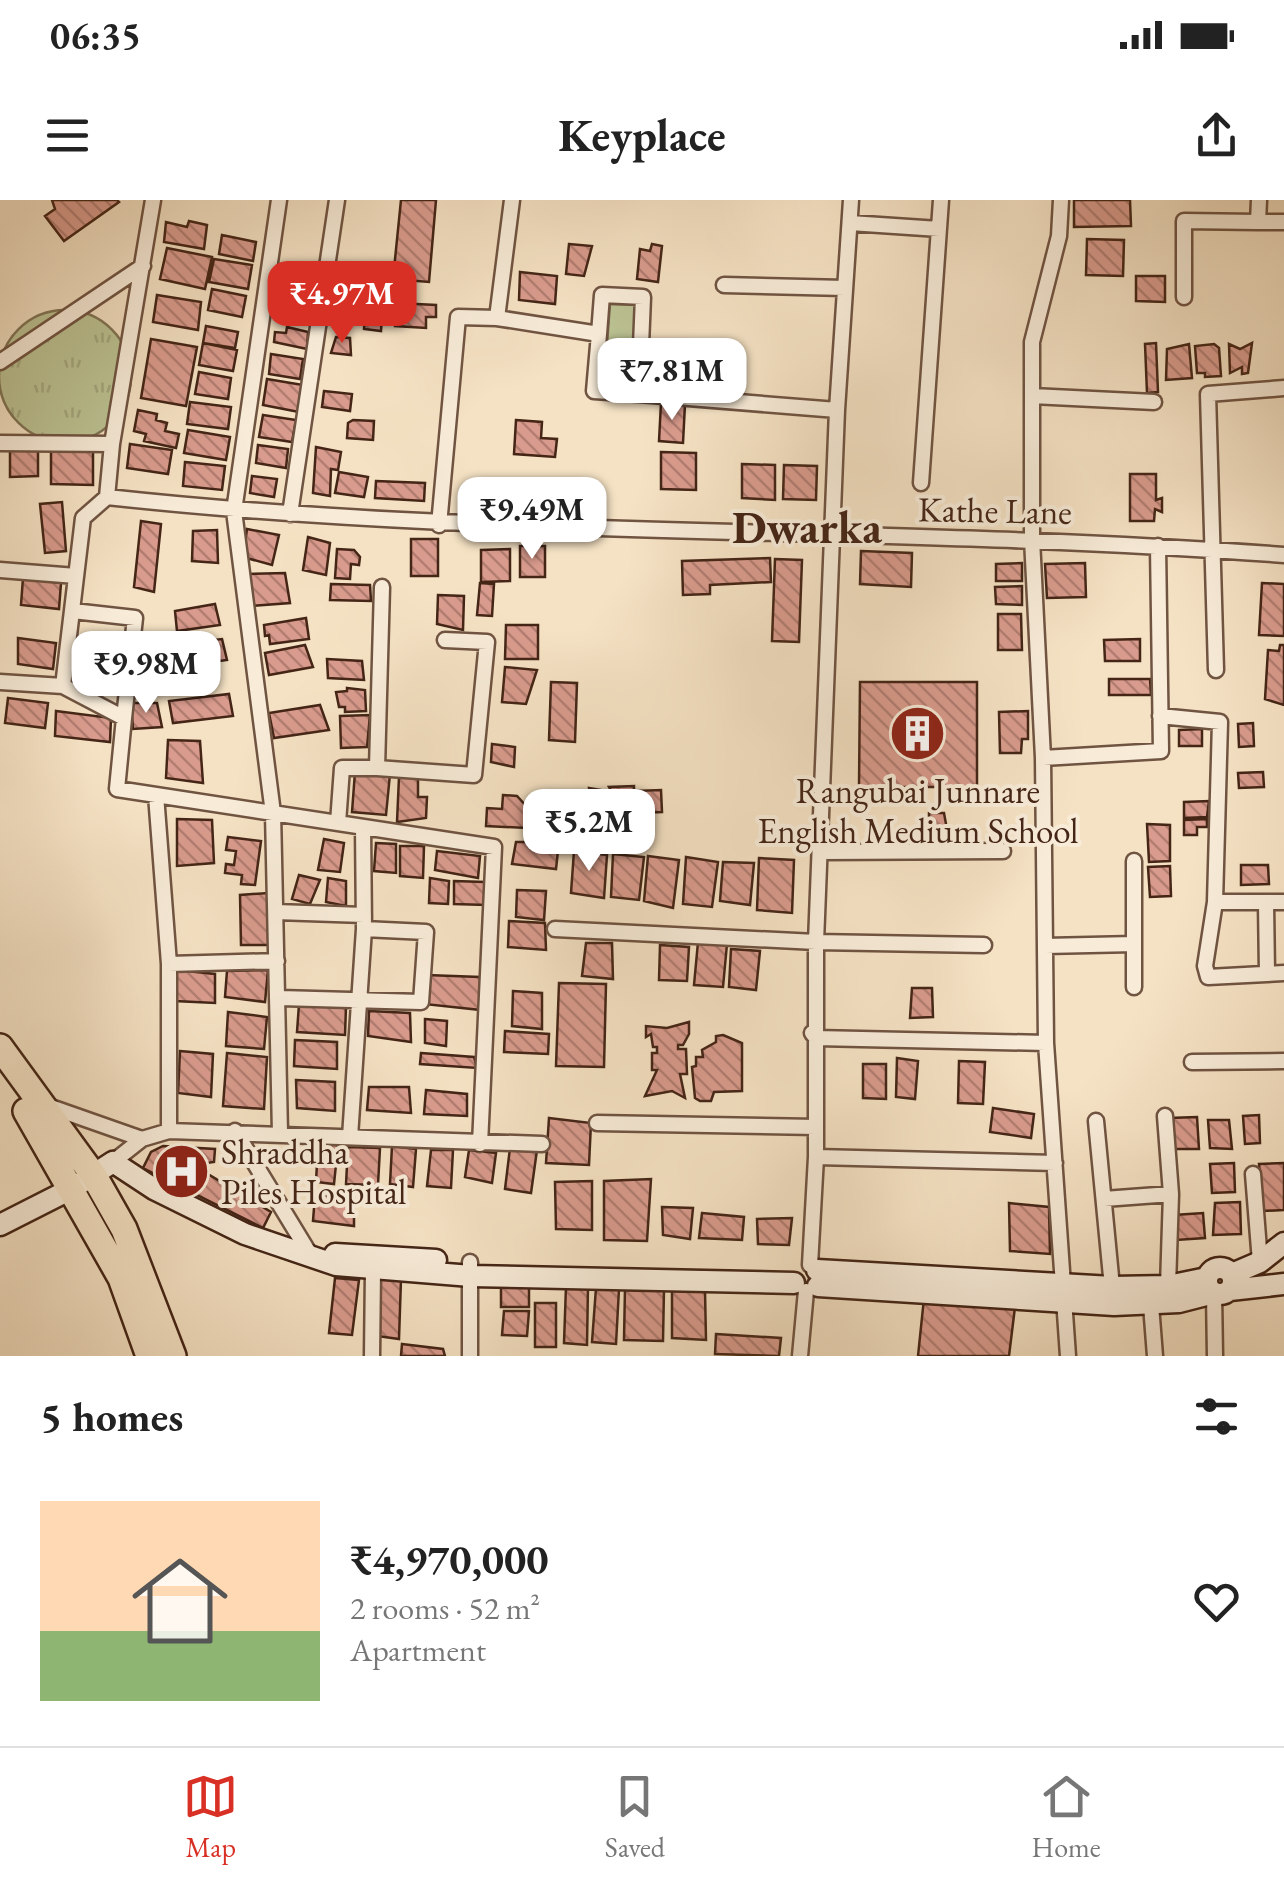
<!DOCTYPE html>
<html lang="en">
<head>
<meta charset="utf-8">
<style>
  :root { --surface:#fff; --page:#f2f2f2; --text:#222; --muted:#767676; --line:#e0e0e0; --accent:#d93025 }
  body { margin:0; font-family:"EB Garamond",serif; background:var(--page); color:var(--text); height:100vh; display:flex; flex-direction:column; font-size:38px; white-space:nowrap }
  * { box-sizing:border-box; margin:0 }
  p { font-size:32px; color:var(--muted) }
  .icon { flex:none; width:55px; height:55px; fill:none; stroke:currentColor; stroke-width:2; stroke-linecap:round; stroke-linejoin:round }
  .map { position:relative; height:1156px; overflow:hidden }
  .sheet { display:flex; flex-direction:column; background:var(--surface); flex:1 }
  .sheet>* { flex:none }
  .price { position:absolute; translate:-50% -85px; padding:0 22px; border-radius:20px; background:#fff; color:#222; font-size:32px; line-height:65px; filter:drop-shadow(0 2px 5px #0008) }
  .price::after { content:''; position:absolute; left:50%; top:60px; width:30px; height:22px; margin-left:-15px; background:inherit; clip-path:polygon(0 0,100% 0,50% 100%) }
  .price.active { background:var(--accent); color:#fff }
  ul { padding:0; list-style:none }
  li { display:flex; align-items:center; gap:30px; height:250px; padding:0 40px }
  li+li { border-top:2px solid var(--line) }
  li span { display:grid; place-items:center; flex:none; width:280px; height:200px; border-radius:0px; color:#555 }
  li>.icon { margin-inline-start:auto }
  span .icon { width:120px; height:120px; fill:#fffc; stroke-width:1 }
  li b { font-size:42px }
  h2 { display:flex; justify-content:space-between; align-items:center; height:120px; padding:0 40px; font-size:42px }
  .status { display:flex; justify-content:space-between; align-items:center; height:70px; padding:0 50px; background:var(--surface); direction:ltr }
  .status svg { height:28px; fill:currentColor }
  header { display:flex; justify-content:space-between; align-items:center; height:130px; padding:0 40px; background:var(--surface); font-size:45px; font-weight:700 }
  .dock { display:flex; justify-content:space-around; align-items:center; height:140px; border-top:2px solid var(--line); background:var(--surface); font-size:28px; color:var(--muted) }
  .dock a { display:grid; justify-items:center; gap:5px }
  .dock .active { color:var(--accent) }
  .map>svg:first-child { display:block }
  .grass { fill:#bcc394; stroke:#807455; stroke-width:2.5 }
  .park { fill:url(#park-tufts); stroke:#807455; stroke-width:2.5 }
  .building { fill:url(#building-back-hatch); stroke:#442516; stroke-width:2.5 }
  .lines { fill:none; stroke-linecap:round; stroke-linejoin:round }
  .street-casing { stroke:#705442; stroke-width:19 }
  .secondary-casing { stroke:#442516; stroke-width:25 }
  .highway-casing { stroke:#442516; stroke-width:30 }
  .street { stroke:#f8ecd9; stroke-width:14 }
  .secondary { stroke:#f8ecd9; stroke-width:20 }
  .highway { stroke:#f5e2c4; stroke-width:25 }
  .labels { text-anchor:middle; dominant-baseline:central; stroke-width:8; stroke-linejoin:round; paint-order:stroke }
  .street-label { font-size:35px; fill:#442516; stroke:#f8ecd9 }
  .poi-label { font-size:35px; fill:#442516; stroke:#f8ecd9 }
  .district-label { font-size:45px; font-weight:bold; fill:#442516; stroke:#f8ecd9 }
</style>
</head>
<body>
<div class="status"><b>06:35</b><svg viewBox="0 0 49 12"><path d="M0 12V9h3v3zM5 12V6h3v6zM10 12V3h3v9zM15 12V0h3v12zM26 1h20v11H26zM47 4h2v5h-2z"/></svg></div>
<header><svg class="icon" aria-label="menu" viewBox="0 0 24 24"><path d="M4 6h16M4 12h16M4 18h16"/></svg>Keyplace<svg class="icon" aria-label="share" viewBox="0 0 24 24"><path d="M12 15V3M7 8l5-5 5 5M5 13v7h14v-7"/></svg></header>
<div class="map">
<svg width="1284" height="1156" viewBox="0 0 1284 1156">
  <defs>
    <pattern id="park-tufts" width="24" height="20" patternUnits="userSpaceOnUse" patternTransform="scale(2.5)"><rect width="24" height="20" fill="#bcc394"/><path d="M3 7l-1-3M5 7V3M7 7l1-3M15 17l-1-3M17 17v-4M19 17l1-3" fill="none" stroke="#a3a77f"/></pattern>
    <pattern id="building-back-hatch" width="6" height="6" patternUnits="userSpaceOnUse" patternTransform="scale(2.5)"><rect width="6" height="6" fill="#d99b8d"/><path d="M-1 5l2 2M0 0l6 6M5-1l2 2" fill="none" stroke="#b27e72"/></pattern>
  </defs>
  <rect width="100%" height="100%" fill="#f5e2c4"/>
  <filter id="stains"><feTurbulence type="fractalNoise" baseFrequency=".002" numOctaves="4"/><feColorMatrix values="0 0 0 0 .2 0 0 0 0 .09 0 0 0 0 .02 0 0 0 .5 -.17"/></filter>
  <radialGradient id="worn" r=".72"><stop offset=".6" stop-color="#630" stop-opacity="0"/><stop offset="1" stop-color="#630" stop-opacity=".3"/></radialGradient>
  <path class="grass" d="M610,104L636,105L632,186L604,183Z"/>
  <path class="park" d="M-1 176a66 66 0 1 1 132 0a66 66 0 1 1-132 0Z"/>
  <path class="building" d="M52,0H117L119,2L64,41L45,16L55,9Z
    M401,0H436L429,82L393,79Z
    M1074,0H1130L1131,26L1074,27Z
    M189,21L207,25L204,49L164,42L166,22L187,27Z
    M222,35L256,42L253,61L219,54Z
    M1087,39L1124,40L1123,76L1086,75Z
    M569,44L592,46L584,76L566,74Z
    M652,44L662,46L658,82L637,79L640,49L650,51Z
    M167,48L212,57L205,89L160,79Z
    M214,59L252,65L248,89L209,82Z
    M520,72L557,76L555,104L519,100Z
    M1136,76H1165V102L1136,101Z
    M212,89L246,96L242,117L208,110Z
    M157,95L201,102L198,130L153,122Z
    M396,103L436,105V117H426V128L395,126Z
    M365,114L382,115L381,131L364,129Z
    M206,126L238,132L235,148L203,143Z
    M287,127L308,132L307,149L274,142L275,132L286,133Z
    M336,137L350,138L351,155L331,153Z
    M151,139L197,147L186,206L141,198Z
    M203,143L237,150L233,171L199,165Z
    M1156,143L1158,192L1147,193L1145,144Z
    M1252,143L1248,173L1242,174V167L1230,173L1229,144L1240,149Z
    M1189,144L1192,178L1166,180L1167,149Z
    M1214,144L1219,148L1221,176L1205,177V173H1197L1195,146Z
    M271,154L303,159L300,179L269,174Z
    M199,172L231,178L228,199L195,194Z
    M267,179L303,185L299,212L263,205Z
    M324,191L352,194L350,211L322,207Z
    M190,202L231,207L228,229L187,224Z
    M661,203L685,204L683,243L659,241Z
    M138,210L157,214L156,220L167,223L165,231L179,234L176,248L144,241L146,234L134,231Z
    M263,215L296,220L292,242L259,237Z
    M353,220L374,221L373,240L347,238L348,223Z
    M516,220L542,222L541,238L557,239L555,257L514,254Z
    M188,230L230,237L226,260L184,253Z
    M130,244L172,250L168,274L127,268Z
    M258,245L288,249L286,268L256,263Z
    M316,247L341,252L338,270L331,269L330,296L313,293Z
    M38,249V276L10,277V250Z
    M51,249L93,250V285L51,284Z
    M661,252L696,253V290L661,289Z
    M185,262L225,266L222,290L183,286Z
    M742,264L775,265V300L742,298Z
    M784,265L817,266L816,300L783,299Z
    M339,272L368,277L364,297L335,293Z
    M1130,274H1156V300L1162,298V312L1155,309L1154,321H1130Z
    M252,276L277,279L274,297L250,293Z
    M376,281L425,283L424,301L375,298Z
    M62,302L66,351L45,353L40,304Z
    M141,321L161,324L154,392L134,387Z
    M247,329L279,335L272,365L243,357Z
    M217,330L218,363L192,361L193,331Z
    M308,337L330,343L326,375L303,370Z
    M411,339H438V376H411Z
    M520,346H545V377H520Z
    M337,349L354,350L360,357L359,365L351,364L350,379L335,378Z
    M510,349V381L481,382V350Z
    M861,351L912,353L911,387L860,384Z
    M770,358L771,382L710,385V394L683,395L682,361Z
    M775,359L802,360L799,442L772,441Z
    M1022,363V381H996V364Z
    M1085,363L1086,397L1047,398L1045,364Z
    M285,373L290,403L251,406L246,374Z
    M23,378L61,383L59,409L21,405Z
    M480,383L494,384L492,416L477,415Z
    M1262,383L1284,384V436L1259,435Z
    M331,384L370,385L371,401L330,400Z
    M1022,386V405L996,404L995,387Z
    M438,395L464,396L463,430L437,424Z
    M215,404L220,425L177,431L175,411Z
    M998,414H1021L1022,450H998Z
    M306,418L309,439L270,444L269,435L265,436L264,425Z
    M506,425H538V459H505Z
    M18,438L56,443L53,469L18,464Z
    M222,439L227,460L182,466L177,444Z
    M1140,439V461H1105L1104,440Z
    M305,445L313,467L269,475L265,453Z
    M1280,445H1284V505L1265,499L1268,450L1279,451Z
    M79,452L119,456L117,483L75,477Z
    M327,459L362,461L364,480L328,478Z
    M505,467L537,470L526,504L502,502Z
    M1109,479H1150L1151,495H1109Z
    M551,482L577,483L575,542L549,540Z
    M860,482H977V587H859Z
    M347,488L365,490L366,511L345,512V507H339L336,492L347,491Z
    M229,494L233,516L173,523L169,501Z
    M8,498L48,503L45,528L5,523Z
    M131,503H157L162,527L133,529Z
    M320,505L329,530L274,538L269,513Z
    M56,511L111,518L110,542L55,536Z
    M1028,511V539H1022L1021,553H1000L999,512Z
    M370,515L367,547L341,548L340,516Z
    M1253,523L1254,546L1239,547L1238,524Z
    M1202,529V546H1179V530Z
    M168,540L200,541L203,583L166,578Z
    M492,544L515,547L514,567L491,562Z
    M355,572L390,574L386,615L352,612Z
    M1263,572L1264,587L1239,588L1238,573Z
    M399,577H418V597H427L426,618L397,622Z
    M634,586V591L661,590L662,612L590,615L589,588L612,592L609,587Z
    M503,595L517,596L527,607L526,628L486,626L487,608L502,609Z
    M1209,601L1207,617L1184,618V602Z
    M929,613H944L948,635L929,636Z
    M177,619L212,620L214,663L177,666Z
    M1207,619V627H1197V635H1184V620Z
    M1147,624L1170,625V661L1149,662Z
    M228,637L261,641L255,685L241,684L242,675L225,673L226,664L234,665L236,651L226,650Z
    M324,639L344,643L340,672L318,670Z
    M516,642H559L556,669L512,664Z
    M376,643L396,644V673L374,671Z
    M400,646H424L423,678L400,676Z
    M437,651L480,656L478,678L435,670Z
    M574,651L607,655L604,698L571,693Z
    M613,654L644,657L639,700L611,697Z
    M648,656L679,660L673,708L644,701Z
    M686,657L718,662L712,707L683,704Z
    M759,658L794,660L792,713L757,710Z
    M723,662L754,663L750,705L720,701Z
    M1241,665H1268L1269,684L1241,685Z
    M1170,666L1171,696L1150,697L1148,667Z
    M299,675L320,680L310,704L292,699Z
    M328,678L346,681V706L326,702Z
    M430,678L449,681L448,704L429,703Z
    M454,681L485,682L486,705L454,704Z
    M517,690L546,691L544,720L516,717Z
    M268,693L271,745H241L240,695Z
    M509,721L545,723L546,750L508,747Z
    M698,742L727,744L723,787L694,785Z
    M586,743H612L613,779L582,776Z
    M660,745L689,747L687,781L659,780Z
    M731,749L760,751L756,790L729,787Z
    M177,770L215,774V803L175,801Z
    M268,770L265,802L225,797L227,771Z
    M426,775L480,777L481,810L424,804Z
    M559,783L606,784L604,867L556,866Z
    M912,788H932L933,817L910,818Z
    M513,791L542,793V829L512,826Z
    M299,804L346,807L345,835L297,832Z
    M369,811L410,813L411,842L368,836Z
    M228,812L267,817L264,849L226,846Z
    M425,819L447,821L446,846L425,843Z
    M689,822V834L683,845H678V849H686L687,874H680L685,898L672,891L645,896L657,870H652V853H657V847H653L651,834L646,837V826L667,828Z
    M505,831L549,834L548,854L504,852Z
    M723,835L742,843V891L714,892L711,901H700L695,898L692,867L696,866V857H703L702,850L716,842V836Z
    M295,840L337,842V869L294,866Z
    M180,851L213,854L211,897L178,893Z
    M227,853L267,857L264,909L223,906Z
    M421,853L474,857L477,868L420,864Z
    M897,858L918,861L915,899L896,897Z
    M959,861L985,862L983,904L958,903Z
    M863,864H886V899L863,898Z
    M296,880L335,882V911L297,908Z
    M369,887H409L411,913L367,910Z
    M426,890L467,894V916L424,914Z
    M993,908L1034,914L1031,938L990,932Z
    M1259,915L1260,943L1245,944L1243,916Z
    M1197,917L1199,949H1172L1169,918Z
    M549,918L591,923L589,965L546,963Z
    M1208,920H1229L1232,949L1210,948Z
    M318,945H338L334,984L316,982Z
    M163,946L215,949L214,962L193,965L271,1012L263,1028L143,968L151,952Z
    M392,946L416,949L413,987L390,984Z
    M348,947L380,948L378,985L346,984Z
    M510,948L537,950L531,993L505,989Z
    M431,950H453L451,988L427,986Z
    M469,950L496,953L492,983L465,977Z
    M1234,963L1235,992L1212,993L1210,964Z
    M1284,963V1010L1263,1011L1259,964Z
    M651,979L647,1041L604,1040V981Z
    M592,981V1030L556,1029L555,982Z
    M315,995L354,998V1026L313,1021Z
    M1240,1002L1241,1034L1213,1035L1215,1003Z
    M1009,1003L1049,1007L1050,1054L1010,1051Z
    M662,1007L693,1008L690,1039L663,1035Z
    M702,1013L744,1017L742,1040L699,1038Z
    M1203,1013L1205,1038L1176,1040L1174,1015Z
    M792,1018L789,1045L758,1044L757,1019Z
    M380,1077L401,1079L399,1139L377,1136Z
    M335,1078L359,1080L352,1135L329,1133Z
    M501,1086H529V1107H501Z
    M566,1086H588L587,1145L564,1143Z
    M596,1088L619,1089L616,1144L592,1142Z
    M625,1088L664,1089L663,1141L624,1140Z
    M672,1089L705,1091L706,1140L672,1138Z
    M924,1098L1015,1107L1009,1156H918Z
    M535,1103H556V1147H535Z
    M504,1111H529L527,1136L502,1135Z
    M716,1134L781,1138L779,1156L715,1154Z
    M402,1144L443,1149L445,1156H401Z"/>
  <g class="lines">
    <defs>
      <path id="street" d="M279,0L234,311L273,613L280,933
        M1258,22H1284
        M850,23L939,29
        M724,85L845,88
        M1184,97V21L1258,22L1259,0
        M497,118L599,134L602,95L643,97L639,194L594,191L599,134
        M0,162L143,66
        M639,194L837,210L851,0
        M1032,196L1154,202
        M837,210L816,742L984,745
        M0,243L112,244L153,0
        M921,283L941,0
        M107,297C498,340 892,325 1284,355
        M290,314L337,0
        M439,325L458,117L497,118L512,0
        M0,370L76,376
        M382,387L377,568L474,575L487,442L445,440
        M1216,470L1208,194L1284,188
        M0,482L63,486L83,318L107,297L112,244
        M63,486L124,518L135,418L73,411
        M1160,516L1220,522L1215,702H1284
        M124,518L117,589L494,647L480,944
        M1043,558L1161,551L1158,346
        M156,595L169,764V931
        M338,623L342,568H377
        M820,652L1003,651
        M1134,661V787
        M1215,702L1205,766L1208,777L1284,773
        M1266,703L1267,774
        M276,712L364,715
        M555,729L816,742V957L810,1065
        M1045,746L1134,744
        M169,764L277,761
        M280,798L421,802L426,732L364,729L363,627
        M812,833L816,838L1046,843L1043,558L1032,339V142L1059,36L1061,0
        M1046,843L1068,1156
        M1192,862L1284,861
        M48,906L142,939
        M1165,916L1171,994L1168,1086
        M1096,921L1112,1087
        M597,923L816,927
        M235,931L311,1056
        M350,937L364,729
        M816,957L1055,963
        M113,962L142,939L169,931L542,944
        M1253,974L1260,1062
        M1104,999L1171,994
        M470,1062V1156
        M1214,1093L1215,1156
        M1151,1105L1155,1156
        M372,1156L373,1070
        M800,1156L806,1091"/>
      <path id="secondary" d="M0,1025L73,988L113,962L154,989L245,1034L336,1065L471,1076L794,1083
        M335,1054L436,1060
        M1207 1081a13 13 0 1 1 26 0a13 13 0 1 1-26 0Z
        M817,1070L1112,1087L1168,1086L1207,1078
        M1232,1074L1260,1062L1284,1043
        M818,1086L1114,1105L1179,1102L1214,1093
        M1230,1090L1284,1084"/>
      <path id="highway" d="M0,847L94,976L124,1029L173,1156
        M26,911L121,1078L149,1156"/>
    </defs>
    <use href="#street" class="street-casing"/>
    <use href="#secondary" class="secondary-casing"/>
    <use href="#highway" class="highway-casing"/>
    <use href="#street" class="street"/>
    <use href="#secondary" class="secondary"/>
    <use href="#highway" class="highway"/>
  </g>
  <defs>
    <symbol id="building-disc" viewBox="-11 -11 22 22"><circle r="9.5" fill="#8f2418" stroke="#f8ecd9"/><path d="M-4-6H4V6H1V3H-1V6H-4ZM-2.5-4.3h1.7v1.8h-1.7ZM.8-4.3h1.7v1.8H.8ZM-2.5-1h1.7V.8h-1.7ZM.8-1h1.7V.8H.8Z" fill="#fff"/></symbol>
    <symbol id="hospital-disc" viewBox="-11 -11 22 22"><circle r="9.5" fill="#8f2418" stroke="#f8ecd9"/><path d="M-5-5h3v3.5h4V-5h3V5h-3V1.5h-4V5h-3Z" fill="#fff"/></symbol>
  </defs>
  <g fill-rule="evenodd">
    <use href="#building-disc" x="886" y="502" width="63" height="63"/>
    <use href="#hospital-disc" x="150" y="940" width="63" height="63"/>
  </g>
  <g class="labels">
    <g class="street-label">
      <text transform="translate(995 310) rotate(1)">Kathe Lane</text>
    </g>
    <g class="poi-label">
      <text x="918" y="590">Rangubai Junnare<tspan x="918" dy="40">English Medium School</tspan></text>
      <text x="221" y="951" text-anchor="start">Shraddha<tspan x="221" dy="40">Piles Hospital</tspan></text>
    </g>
    <g class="district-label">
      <text x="807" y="327">Dwarka</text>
    </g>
  </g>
  <rect width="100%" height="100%" filter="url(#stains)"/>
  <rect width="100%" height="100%" fill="url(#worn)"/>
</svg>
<b class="price active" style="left:342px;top:146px">₹4.97M</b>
<b class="price" style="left:672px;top:223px">₹7.81M</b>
<b class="price" style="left:532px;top:362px">₹9.49M</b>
<b class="price" style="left:146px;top:516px">₹9.98M</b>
<b class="price" style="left:589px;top:674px">₹5.2M</b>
</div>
<section class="sheet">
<h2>5 homes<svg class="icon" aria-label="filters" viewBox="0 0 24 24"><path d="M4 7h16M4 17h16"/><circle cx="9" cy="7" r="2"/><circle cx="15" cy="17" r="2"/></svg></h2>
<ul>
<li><span style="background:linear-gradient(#ffd9b3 65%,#8fb573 0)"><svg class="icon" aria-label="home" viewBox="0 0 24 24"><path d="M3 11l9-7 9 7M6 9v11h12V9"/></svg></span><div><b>₹4,970,000</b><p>2 rooms · 52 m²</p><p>Apartment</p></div><svg class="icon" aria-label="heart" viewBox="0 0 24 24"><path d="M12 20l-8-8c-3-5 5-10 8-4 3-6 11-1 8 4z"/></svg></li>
</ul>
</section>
<nav class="dock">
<a class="active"><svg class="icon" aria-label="map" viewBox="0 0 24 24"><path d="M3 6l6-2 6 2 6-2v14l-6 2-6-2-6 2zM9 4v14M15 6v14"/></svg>Map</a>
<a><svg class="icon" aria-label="saved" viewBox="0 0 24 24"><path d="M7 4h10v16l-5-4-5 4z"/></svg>Saved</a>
<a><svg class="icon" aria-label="home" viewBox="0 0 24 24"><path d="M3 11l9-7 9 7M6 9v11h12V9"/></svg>Home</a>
</nav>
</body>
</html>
